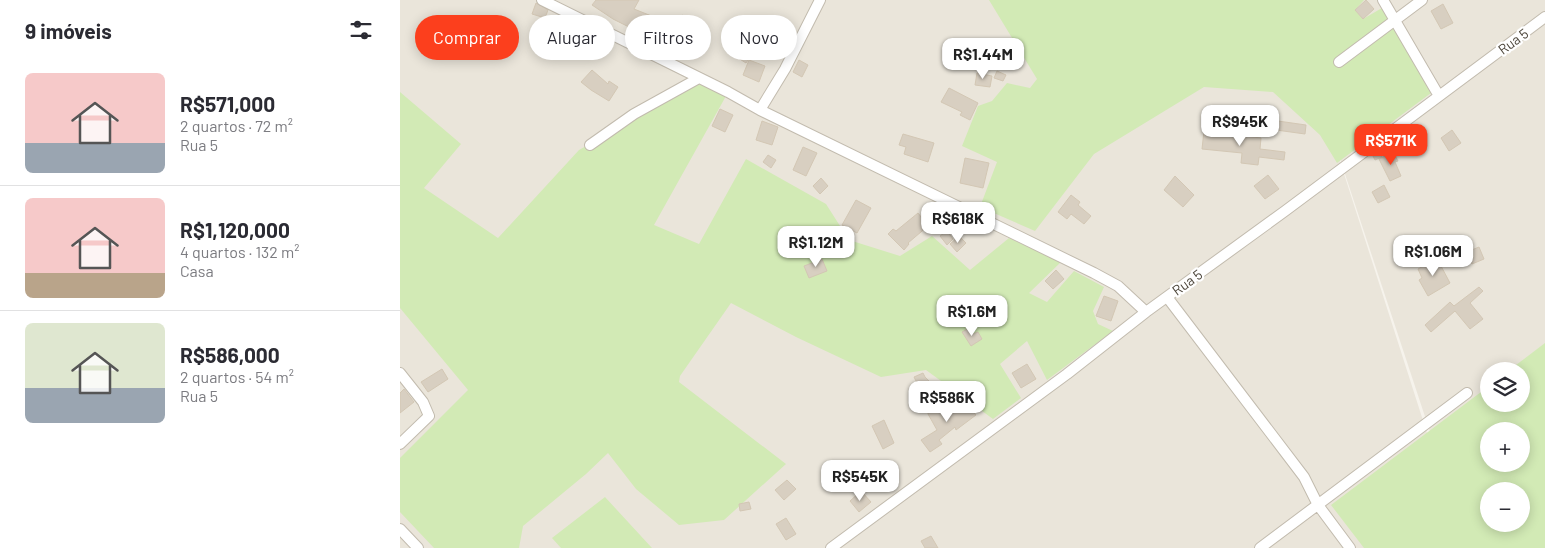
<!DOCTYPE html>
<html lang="pt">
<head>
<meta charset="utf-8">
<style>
  :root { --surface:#fff; --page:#f7f7f7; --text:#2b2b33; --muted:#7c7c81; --line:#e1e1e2; --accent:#fc3f1d }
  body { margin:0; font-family:Barlow,sans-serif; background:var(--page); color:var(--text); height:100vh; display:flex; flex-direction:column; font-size:19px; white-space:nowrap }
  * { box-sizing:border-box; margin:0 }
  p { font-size:16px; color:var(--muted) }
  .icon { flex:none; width:28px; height:28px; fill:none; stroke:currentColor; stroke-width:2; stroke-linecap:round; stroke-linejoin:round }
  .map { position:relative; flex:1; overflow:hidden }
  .details { display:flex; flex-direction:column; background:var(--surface); width:400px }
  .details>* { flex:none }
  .banner { position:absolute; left:15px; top:15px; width:475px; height:45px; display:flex; gap:10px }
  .buttons { position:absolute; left:1080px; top:362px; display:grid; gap:10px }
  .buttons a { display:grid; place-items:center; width:50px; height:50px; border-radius:50%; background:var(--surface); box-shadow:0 2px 12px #0003; font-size:25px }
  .price { position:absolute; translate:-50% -42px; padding:0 11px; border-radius:10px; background:#fff; color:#222; font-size:16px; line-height:32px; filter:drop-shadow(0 1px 2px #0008) }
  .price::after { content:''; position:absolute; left:50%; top:30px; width:15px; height:11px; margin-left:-8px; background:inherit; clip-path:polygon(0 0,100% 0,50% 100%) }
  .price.current { background:var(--accent); color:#fff }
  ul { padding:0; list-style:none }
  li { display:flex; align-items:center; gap:15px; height:125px; padding:0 25px }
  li+li { border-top:1px solid var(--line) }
  li span { display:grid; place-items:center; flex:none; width:140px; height:100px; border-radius:8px; color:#555 }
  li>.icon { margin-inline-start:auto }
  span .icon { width:60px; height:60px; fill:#fffc; stroke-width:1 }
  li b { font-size:21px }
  h2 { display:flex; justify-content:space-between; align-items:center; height:60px; padding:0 25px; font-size:21px }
  .pill { padding:0 18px; border-radius:22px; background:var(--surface); box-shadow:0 2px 12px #0003; font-size:18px; line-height:45px }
  .pill.current { background:var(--accent); color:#fff }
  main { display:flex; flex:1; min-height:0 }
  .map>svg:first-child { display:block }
  .residential { fill:#eae5da; fill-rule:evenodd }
  .green { fill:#d2eab5; fill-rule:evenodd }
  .building { fill:#d8cfc1; stroke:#d3c7b4 }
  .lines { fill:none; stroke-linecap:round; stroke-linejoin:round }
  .minor-casing { stroke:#c2bbae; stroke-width:12 }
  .minor { stroke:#fff; stroke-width:10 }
  .labels { text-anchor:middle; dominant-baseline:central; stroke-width:4.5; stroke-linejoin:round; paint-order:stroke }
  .street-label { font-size:14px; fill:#4b4439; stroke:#fff }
</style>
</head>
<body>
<main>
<section class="details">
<h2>9 imóveis<svg class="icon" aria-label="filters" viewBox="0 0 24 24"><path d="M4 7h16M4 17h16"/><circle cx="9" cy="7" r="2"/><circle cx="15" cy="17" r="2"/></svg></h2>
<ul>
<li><span style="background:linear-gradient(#f6c9c9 70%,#9aa5b1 0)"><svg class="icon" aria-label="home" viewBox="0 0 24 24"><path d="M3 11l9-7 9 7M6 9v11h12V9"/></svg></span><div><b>R$571,000</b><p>2 quartos · 72 m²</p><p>Rua 5</p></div></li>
<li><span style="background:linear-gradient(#f6c9c9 75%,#b9a48a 0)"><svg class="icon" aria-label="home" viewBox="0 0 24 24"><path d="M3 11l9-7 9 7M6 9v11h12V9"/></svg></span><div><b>R$1,120,000</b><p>4 quartos · 132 m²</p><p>Casa</p></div></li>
<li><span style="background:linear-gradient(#dfe7d0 65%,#9aa5b1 0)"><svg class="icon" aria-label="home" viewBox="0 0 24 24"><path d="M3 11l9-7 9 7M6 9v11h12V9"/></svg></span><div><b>R$586,000</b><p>2 quartos · 54 m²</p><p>Rua 5</p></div></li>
</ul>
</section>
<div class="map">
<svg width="1145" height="548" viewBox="0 0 1145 548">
  <rect width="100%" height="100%" fill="#f6f3ec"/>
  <path class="residential" d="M0,0H1145V418L1089,431L1039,459L913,77L1052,511L1050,548H0ZM1089,371H1121V404H1089Z"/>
  <path class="green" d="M589,0H964L955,10L963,19L982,8L1031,93L937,163L920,135L873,92L804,87L694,154L635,231L580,207L597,162L562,146L578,106L592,101L607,83L630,88L637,79Z
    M297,83L326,96L254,225L299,244L346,159L426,204L449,240L500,256L532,236L570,270L609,238L661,262L629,293L647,302L674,271L704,287L693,311L698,324L713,331L647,380L627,341L600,364L621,398L593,419L526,370L481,377L396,337L331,303L280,376L279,382L386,464L324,520L279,525L236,489L208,453L186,474L123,526L119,548H34L0,512V458L68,390L0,308V92L61,144L24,188L98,238L179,150Z
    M1145,343V548H964L931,505L1089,386V404H1121V371H1108ZM1089,431H1121V464H1089ZM1089,491H1121V524H1089Z
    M205,497L252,548H161L152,538Z"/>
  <path class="building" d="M196,0H239L234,9L254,17L244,38L230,32L231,28L213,19L192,5Z
    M966,0L974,9L963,19L955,10Z
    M136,3L148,10L145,18L132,14Z
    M1043,4L1053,23L1041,29L1031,11Z
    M282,15L298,25L295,29L309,40L298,54L286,45L284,48L274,41L276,37L271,34Z
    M148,21L163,30L149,55L134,46Z
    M345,41L356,48L346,63L335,56Z
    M349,60L365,66L359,82L343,75Z
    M399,60L408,65L402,77L393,72Z
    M192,70L208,84L209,81L218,87L209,101L191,90L181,82Z
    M597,71L606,75L603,81L594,78Z
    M577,73L592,76L590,87L575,85Z
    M549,88L578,103L570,120L560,115L562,112L541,102Z
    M320,109L333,115L325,132L312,126Z
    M871,120L906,125L905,134L869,129Z
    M362,121L378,127L372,145L356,140Z
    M1052,130L1061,143L1049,151L1041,138Z
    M804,131L861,138L860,149L885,152L884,160L859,157L858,165L841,163L842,153L802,149Z
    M503,134L534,143L528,162L504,154L506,147L499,145Z
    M1015,142L1021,151L1015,155L1008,146Z
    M403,147L417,153L406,176L393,170Z
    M978,150L982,157L975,160L972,154Z
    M993,152L998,161L995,162L1001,176L990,181L979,159Z
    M368,155L376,160L371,168L363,162Z
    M565,158L589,163L583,188L560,183Z
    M868,175L879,189L865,199L854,186Z
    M775,176L794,195L783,207L764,190Z
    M421,178L428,186L420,194L413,186Z
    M984,185L990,197L978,203L972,192Z
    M671,195L680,202L678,205L691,216L684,224L671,214L667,219L658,212Z
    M456,200L471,208L457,233L442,225Z
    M518,213L528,226L508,243L509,244L504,250L488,234L493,229L496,231Z
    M547,231L553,239L547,245L540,236Z
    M414,234L417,242L405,246L402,238Z
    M559,236L566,243L557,252L550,244Z
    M1079,247L1084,259L1072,264L1067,252Z
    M1038,258L1042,265L1041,266L1050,283L1028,296L1019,280L1022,278L1018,269Z
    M422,259L427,271L409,278L404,266Z
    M656,270L664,279L653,289L645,281Z
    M1079,287L1083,291L1070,303L1083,319L1070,329L1055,311L1031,332L1025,325L1050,302L1054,306Z
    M704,296L718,301L711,321L696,316Z
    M569,328L573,334L578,332L582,339L571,346L562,332Z
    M627,364L636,379L621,388L612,373Z
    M42,369L48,379L28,392L21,382Z
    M523,373L525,377L534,386L522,398L516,393L520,389L514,377Z
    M4,389L14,402L0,413V393Z
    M562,399L576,415L556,430L555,427L539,440L542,444L530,452L521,440L537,430L528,414V411L536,405L542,414L557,405Z
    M484,420L494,443L483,449L472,426Z
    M482,466L492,481L479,491L468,476Z
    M387,480L396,489L384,500L375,490Z
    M461,491L471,502L459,512L450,501Z
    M349,502L351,509L340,511L339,504Z
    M386,518L396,534L386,540L376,524Z
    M531,536L538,548H525L521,541Z"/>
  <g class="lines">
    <defs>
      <path id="minor" d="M142,0L328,92L360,110L694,273L718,286L746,312
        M983,0L1039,96
        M939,62L1022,0
        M360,110L385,69L420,0
        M190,145L234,114L299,78
        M767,297L904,477L918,505L950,548
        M0,373L23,402L29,416L0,444
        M0,529L18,548
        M431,548L667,374L746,312L885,211L1145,17
        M860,548L1067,393"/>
    </defs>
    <use href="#minor" class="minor-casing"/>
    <use href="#minor" class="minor"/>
  </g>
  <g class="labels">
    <g class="street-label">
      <text transform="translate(1113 41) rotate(-36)">Rua 5</text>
      <text transform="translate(787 282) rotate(-36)">Rua 5</text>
    </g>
  </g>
</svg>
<div class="buttons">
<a><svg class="icon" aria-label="layers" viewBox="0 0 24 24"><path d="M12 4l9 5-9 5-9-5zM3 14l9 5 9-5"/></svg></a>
<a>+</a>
<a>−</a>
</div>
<b class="price" style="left:583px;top:80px">R$1.44M</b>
<b class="price" style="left:840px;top:147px">R$945K</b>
<b class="price current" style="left:991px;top:166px">R$571K</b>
<b class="price" style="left:558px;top:244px">R$618K</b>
<b class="price" style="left:416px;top:268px">R$1.12M</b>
<b class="price" style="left:1033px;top:277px">R$1.06M</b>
<b class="price" style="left:572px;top:337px">R$1.6M</b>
<b class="price" style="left:547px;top:423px">R$586K</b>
<b class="price" style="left:460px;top:502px">R$545K</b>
<div class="banner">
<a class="pill current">Comprar</a>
<a class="pill">Alugar</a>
<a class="pill">Filtros</a>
<a class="pill">Novo</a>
</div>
</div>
</main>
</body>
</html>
